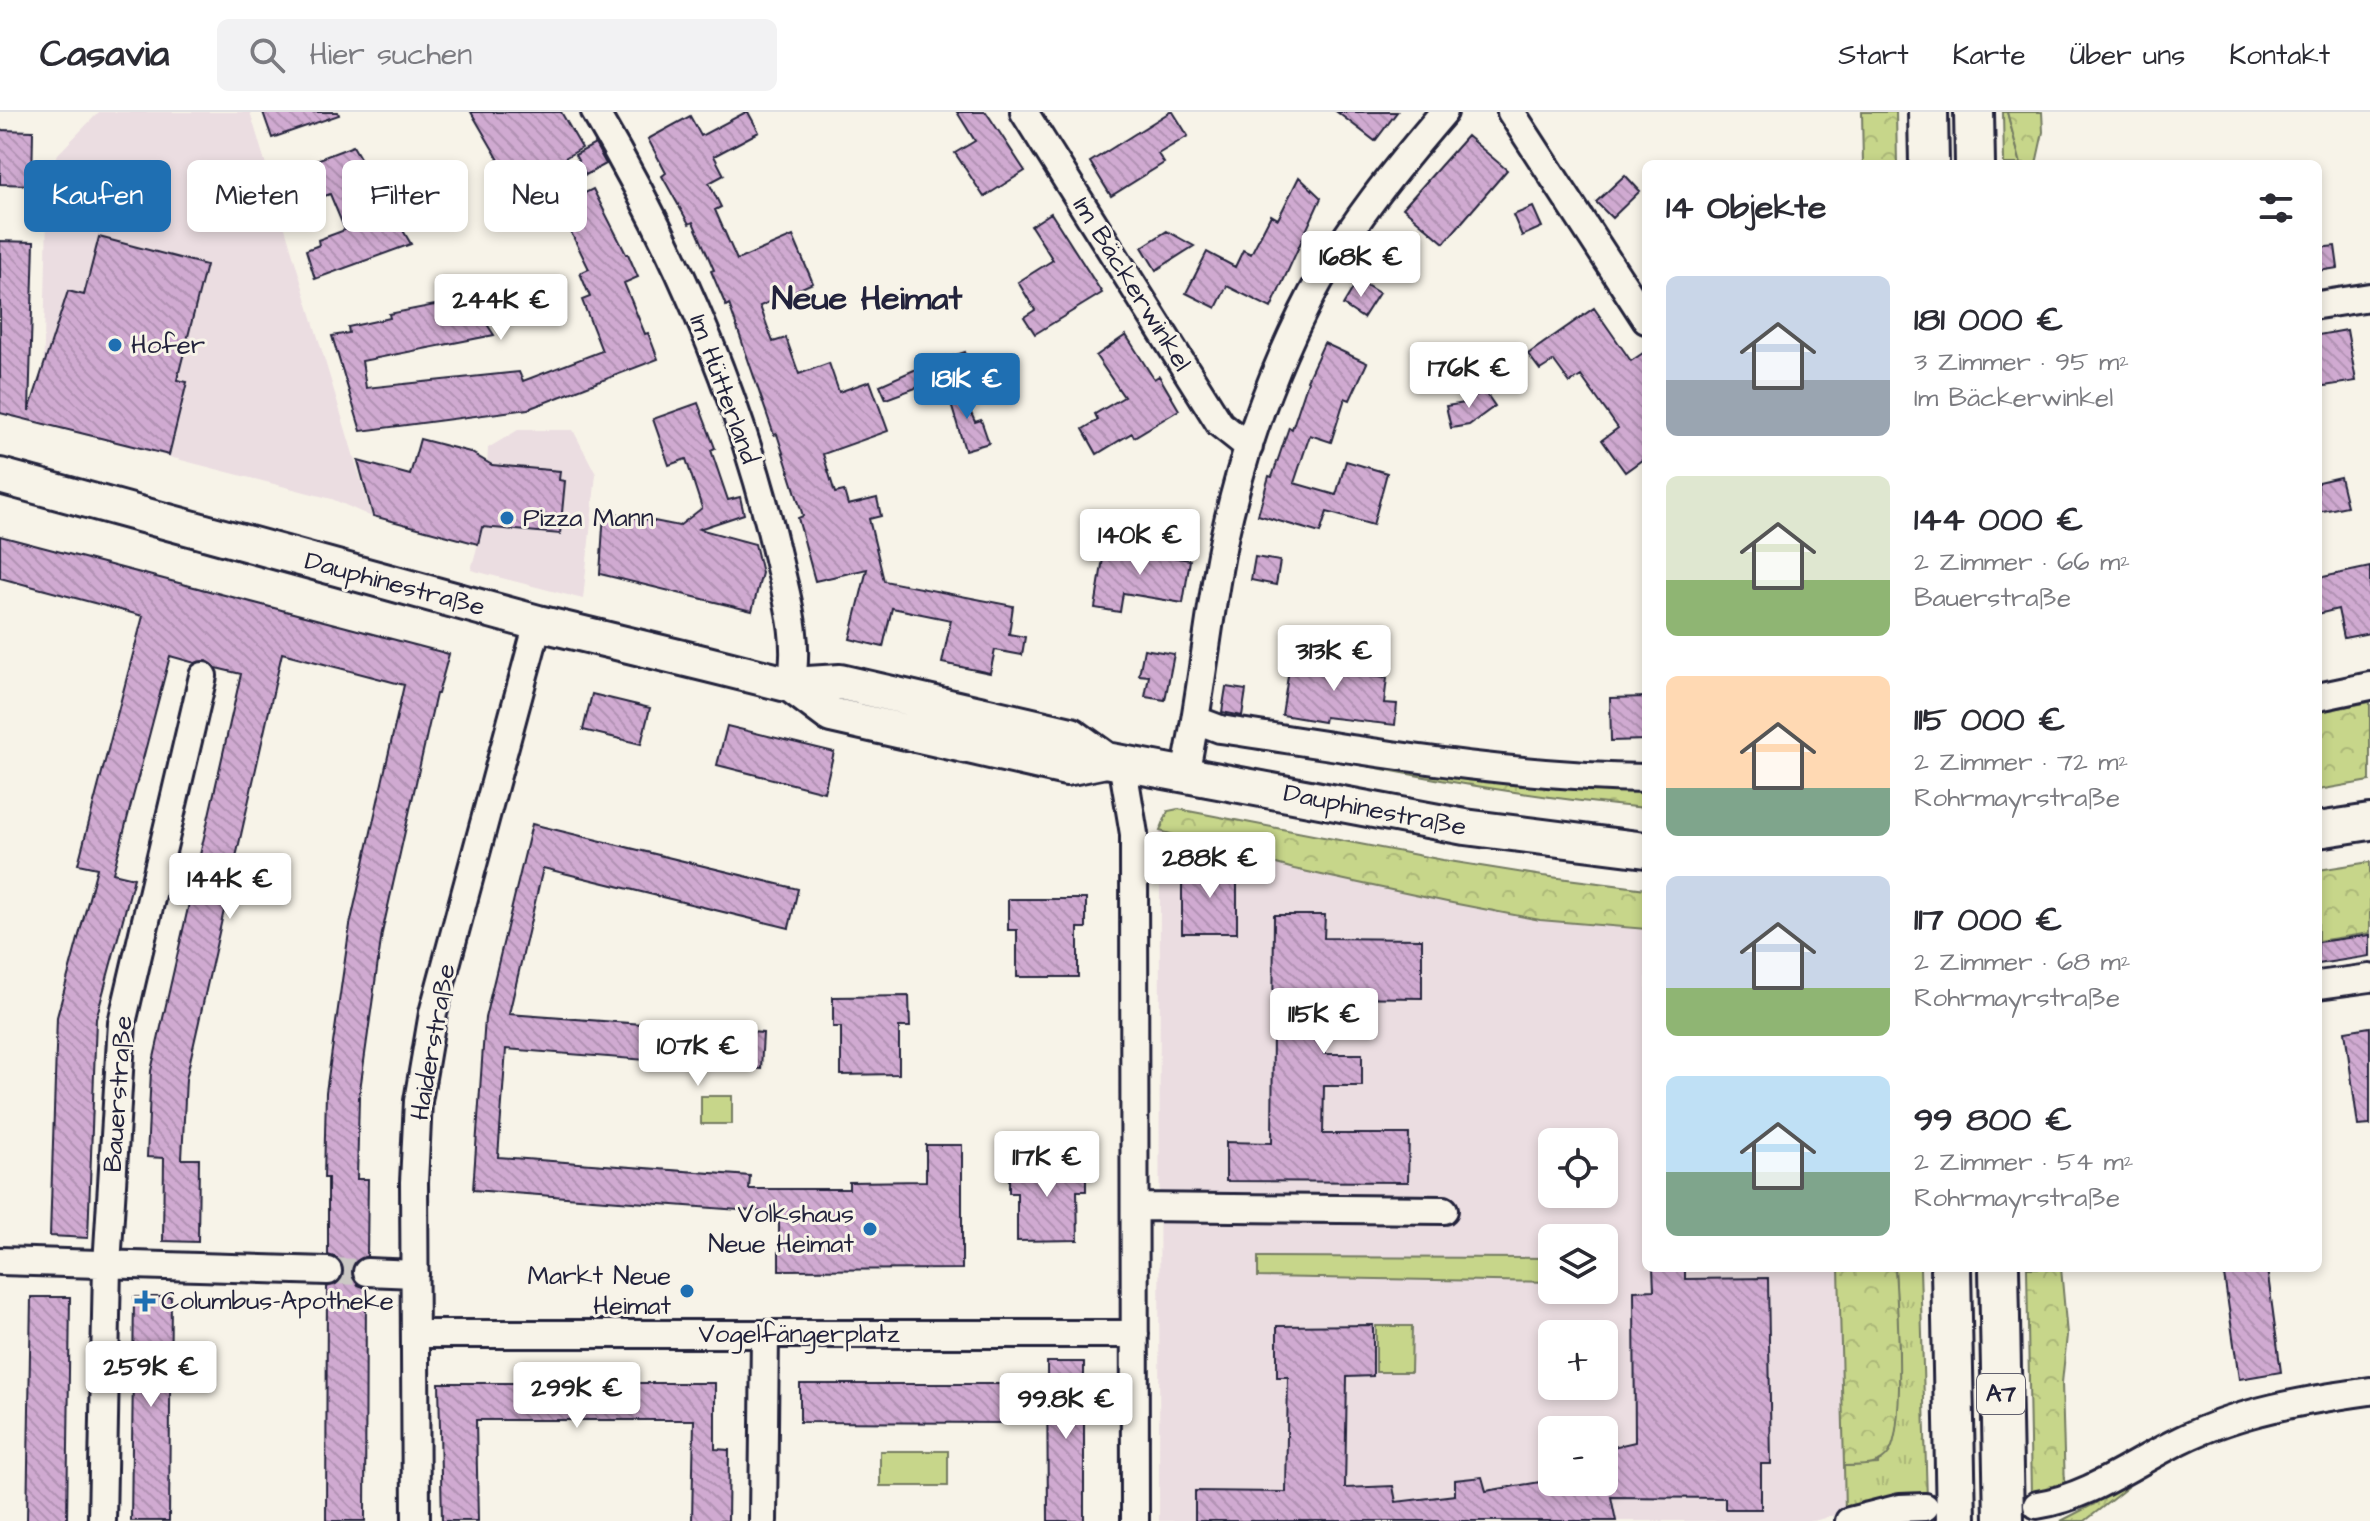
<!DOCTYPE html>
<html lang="de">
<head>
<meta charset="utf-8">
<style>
  :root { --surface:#fff; --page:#f2f2f3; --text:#2b2b33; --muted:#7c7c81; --line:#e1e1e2; --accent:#1f6fb2 }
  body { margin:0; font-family:"Architects Daughter",sans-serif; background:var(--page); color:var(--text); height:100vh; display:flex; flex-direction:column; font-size:30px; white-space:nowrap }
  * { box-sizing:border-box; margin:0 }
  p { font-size:26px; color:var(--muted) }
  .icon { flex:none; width:44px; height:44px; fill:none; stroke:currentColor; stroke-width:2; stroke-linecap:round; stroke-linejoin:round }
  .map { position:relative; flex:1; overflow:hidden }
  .drawer { position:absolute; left:1642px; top:48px; width:680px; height:1112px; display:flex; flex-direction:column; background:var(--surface); border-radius:12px; box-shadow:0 4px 12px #0003 }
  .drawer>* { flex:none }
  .banner { position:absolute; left:24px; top:48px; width:760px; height:72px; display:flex; gap:16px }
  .controls { position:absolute; left:1538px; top:1016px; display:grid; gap:16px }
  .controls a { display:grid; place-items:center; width:80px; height:80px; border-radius:12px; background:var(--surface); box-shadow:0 4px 12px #0003; font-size:40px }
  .price { position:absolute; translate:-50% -68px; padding:0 18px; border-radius:8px; background:#fff; color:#222; font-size:26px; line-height:52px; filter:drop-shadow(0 2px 4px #0008) }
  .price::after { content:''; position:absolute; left:50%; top:48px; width:24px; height:18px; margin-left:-12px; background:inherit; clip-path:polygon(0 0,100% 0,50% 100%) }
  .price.on { background:var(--accent); color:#fff }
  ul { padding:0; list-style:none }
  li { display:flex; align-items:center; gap:24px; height:200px; padding:0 24px }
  li span { display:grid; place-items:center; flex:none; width:224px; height:160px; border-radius:12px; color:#555 }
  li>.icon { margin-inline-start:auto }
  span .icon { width:96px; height:96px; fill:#fffc; stroke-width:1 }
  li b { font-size:34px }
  h2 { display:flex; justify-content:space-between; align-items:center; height:96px; padding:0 24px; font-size:34px }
  .pill { padding:0 28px; border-radius:12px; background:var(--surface); box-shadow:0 4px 12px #0003; font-size:28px; line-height:72px }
  .pill.on { background:var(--accent); color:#fff }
  header { display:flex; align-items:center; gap:48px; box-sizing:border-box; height:112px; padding:0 40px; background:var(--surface); border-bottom:2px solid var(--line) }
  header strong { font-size:38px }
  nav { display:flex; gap:44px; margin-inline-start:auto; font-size:28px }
  .search { width:560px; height:72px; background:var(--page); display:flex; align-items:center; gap:20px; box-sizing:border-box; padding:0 28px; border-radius:12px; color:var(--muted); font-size:30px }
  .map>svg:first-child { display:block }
  .built { fill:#ebdde1; fill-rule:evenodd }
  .grass { fill:url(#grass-tufts); stroke:#747c62; stroke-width:2 }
  .forest { fill:url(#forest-crowns); stroke:#747c62; stroke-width:2 }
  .park { fill:#c7d68a; stroke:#747c62; stroke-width:2 }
  .building { fill:url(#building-back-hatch); stroke:#22223b; stroke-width:2 }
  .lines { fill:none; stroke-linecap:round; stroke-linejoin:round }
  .minor-tunnel { stroke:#ccc9c5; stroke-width:26; stroke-dasharray:26 13; stroke-linecap:butt }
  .minor-casing { stroke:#22223b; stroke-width:32 }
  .major-casing { stroke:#22223b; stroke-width:40 }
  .highway-casing { stroke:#22223b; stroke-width:44 }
  .minor { stroke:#f7f3e8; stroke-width:26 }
  .major { stroke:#f7f3e8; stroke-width:34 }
  .highway { stroke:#f7f3e8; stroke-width:38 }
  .poi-dot { fill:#1f6fb2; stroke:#f7f3e8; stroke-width:3 }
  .labels { text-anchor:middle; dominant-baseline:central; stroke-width:6; stroke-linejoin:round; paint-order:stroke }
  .shield { fill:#f7f3e8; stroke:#62616f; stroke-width:2 }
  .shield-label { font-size:24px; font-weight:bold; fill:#22223b }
  .street-label { font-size:26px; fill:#22223b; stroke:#f7f3e8 }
  .poi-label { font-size:26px; fill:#22223b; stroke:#f7f3e8; text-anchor:start }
  .district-label { font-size:34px; font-weight:bold; fill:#22223b; stroke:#f7f3e8 }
</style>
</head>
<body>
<header>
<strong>Casavia</strong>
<div class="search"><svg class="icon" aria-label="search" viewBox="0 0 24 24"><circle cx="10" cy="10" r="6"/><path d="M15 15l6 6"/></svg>Hier suchen</div>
<nav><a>Start</a><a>Karte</a><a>Über uns</a><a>Kontakt</a></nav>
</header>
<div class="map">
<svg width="2370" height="1409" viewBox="0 0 2370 1409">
  <defs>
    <pattern id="grass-tufts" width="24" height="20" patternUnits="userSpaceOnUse" patternTransform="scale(2)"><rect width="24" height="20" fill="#c7d68a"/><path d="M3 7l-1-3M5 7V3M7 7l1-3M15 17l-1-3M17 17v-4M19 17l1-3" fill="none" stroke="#abb778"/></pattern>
    <pattern id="forest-crowns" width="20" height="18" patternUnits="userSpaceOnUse" patternTransform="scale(2)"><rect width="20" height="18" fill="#c7d68a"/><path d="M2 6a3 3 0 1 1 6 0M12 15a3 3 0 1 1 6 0" fill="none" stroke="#abb778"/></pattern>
    <pattern id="building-back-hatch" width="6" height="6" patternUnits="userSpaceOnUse" patternTransform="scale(2)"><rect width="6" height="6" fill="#d0aad1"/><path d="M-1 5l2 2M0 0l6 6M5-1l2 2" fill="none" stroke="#b292b4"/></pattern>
  </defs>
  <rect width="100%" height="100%" fill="#f7f3e8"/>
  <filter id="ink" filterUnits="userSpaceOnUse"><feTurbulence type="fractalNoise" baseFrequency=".0125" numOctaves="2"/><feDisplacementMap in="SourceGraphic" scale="16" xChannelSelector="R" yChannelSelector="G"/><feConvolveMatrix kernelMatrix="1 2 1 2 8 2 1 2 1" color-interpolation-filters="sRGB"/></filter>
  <g filter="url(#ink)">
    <path class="built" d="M99,0H250L372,405L332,387L42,312L48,64L58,42Z
      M518,318H573L596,362L583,487L471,458L484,409L488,336Z
      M1160,719L1294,757L1447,790L1540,808L1646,817V1156H1839L1845,1400L1814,1409H1159ZM1552,1030H1604V1082H1552ZM1552,1126H1604V1178H1552ZM1552,1222H1604V1274H1552ZM1552,1318H1604V1370H1552Z"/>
    <path class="grass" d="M2003,0H2007L2021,52H2004Z
      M1895,1156H1920L1927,1388L1845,1400L1844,1354L1878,1352L1899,1244Z
      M2131,1365L2128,1375L2085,1409H2061L2096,1391L2102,1381Z"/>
    <path class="forest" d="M1862,0H1896L1897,52H1863Z
      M2007,0H2042L2043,20L2036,52H2021Z
      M2370,590V669L2318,678V600Z
      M1216,624L1646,676V696C1501,683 1359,653 1216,624Z
      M1178,697L1443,748L1543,764L1646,777V817L1540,808L1447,790L1294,757L1160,719L1168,699Z
      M2370,750V821L2318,829V758Z
      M1839,1156H1895C1897,1191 1906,1316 1889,1341C1879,1356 1860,1353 1844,1354Z
      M2027,1156H2061L2067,1223L2062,1271L2065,1377L2031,1385Z"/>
    <path class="park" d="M701,984H732V1012H701Z
      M1258,1145L1552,1146V1170L1258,1165Z
      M1376,1214H1412L1411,1260H1376Z
      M880,1339H948V1374H880Z"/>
    <path class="building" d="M263,0H338L339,3L272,26Z
      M471,0H561L582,36L509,78L498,59L503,55Z
      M746,0H748L759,20L714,44L724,63L709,71L721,95L715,98L737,148L793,124L813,171L760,194L773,230L786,226L799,262L829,251L839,280L870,269L888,319L823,342L835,381L844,379L848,393L877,386L881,404L869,407L884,469L1013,494L1009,522L1025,525L1022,543L995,538L990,561L942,551L951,508L892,496L883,535L850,527L867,457L815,469L798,406L803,404L777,322L774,323L729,192L726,194L711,159L714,158L693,110L689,112L662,64L666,61L648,27L690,4L701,24Z
      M957,0H986L1025,59L984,85L955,41L975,29Z
      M1170,0H1173L1188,24L1158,42L1164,51L1111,84L1090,50Z
      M1337,0H1397L1375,29Z
      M0,18L33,19L32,73L0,72Z
      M1467,24L1507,58L1444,131L1403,96Z
      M595,32L606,52L586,63L575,43Z
      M353,34L411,132L315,167L306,138L319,133L318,128L345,118L330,82L295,95L285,69L297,65L293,57Z
      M1625,63L1640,79L1612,106L1596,90Z
      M1299,65L1321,86L1271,196L1227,174L1216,196L1186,181L1207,140L1235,155L1243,138L1251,142L1271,103L1278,107Z
      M593,77L626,142H628L638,165L624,171L645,222L648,221L658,247L528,297L361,319L332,224L349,221L348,215L390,206L389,202L470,186L494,223L362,249L366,276L519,260L523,269L602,239L582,188L590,185L580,161L589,157L558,94Z
      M1533,95L1542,115L1522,124L1513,103Z
      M1051,101L1102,181L1035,222L1024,205L1035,198L1018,170L1053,148L1031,114Z
      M1167,119L1194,134L1156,158L1142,135Z
      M99,125L206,153L177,268L187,270L169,343L0,301V129L34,130L29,299L68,179L84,183Z
      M2335,134L2338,156L2318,159V136Z
      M1358,168L1379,181L1363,206L1343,193Z
      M1594,196L1631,249L1646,239V345L1625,360L1602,328L1618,316L1581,264L1570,271L1554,249L1540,258L1528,242Z
      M2347,218L2356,269L2318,275V223Z
      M1126,223L1154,267L1159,264L1179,298L1134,325L1132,321L1097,342L1083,317L1098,308L1095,302L1124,285L1096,244Z
      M1324,231L1367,251L1350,288L1345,286L1331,330L1310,323L1294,371L1336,383L1346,349L1387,361L1373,413L1327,400L1320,421L1258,403L1269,364L1272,365L1289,315L1292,317L1308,269L1307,268Z
      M965,240L970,256L886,287L880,273L946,244L947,246Z
      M959,274L975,310L981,308L989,331L965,338L947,279Z
      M1484,278L1495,294L1469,313L1451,316L1446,294L1465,291Z
      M698,291L715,336L711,338L728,388L740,385L744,402L699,417L755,432L762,461L752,499L600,462L604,399L679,414L702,396L686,347L669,353L653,307Z
      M420,327L470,340L492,353L560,359L559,368L565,369L560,422L482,415L478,432L373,404L358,349L410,363Z
      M2340,365L2347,394L2318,400V370Z
      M0,424L449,542L438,582H436L382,821L359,985L357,1067H368L367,1144L354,1151L351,1160L358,1173L366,1176L365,1409H326L327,1175L341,1168L344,1159L337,1146L328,1143V1066H324L326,980L350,813L404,573L282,541L186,967L182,1047H199L198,1130L163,1129L164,1046L147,1045L151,959L241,562L216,556L207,549L195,551L170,544L113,761L134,766L96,907L88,1126L50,1124L57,905L97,756L78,752L143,504L0,466Z
      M1105,434L1190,448L1183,491L1123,481L1120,500L1095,496Z
      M1255,445L1280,449L1276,473L1251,468Z
      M2370,455V521L2344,526L2338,497L2318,502V466Z
      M1144,537L1174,542L1165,588L1145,585L1149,564L1139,563Z
      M1292,538L1335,545L1332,560L1387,566L1384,591L1397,592L1395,613L1325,605L1324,610L1282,603Z
      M1226,575L1246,578L1242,604L1222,600Z
      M592,582L650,596L641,632L583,618Z
      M1646,585V628L1611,629L1610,586Z
      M727,614L834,640L824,680L717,653Z
      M532,712L798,777L789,816L543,756L509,902L763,921L761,957L506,937L498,1045L750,1064L749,1077H849V1070L926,1069V1033H962V1157L779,1158V1101L473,1078L485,906Z
      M1182,755H1237V821H1182Z
      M1008,787H1086V816H1078V865H1017V818H1008Z
      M1274,803H1325L1324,826L1422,827V886L1324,885V942H1362V974H1324L1323,1022H1409L1408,1070L1226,1069V1030L1272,1031Z
      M2370,823V844L2318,852V830Z
      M909,884L910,915H899V962L841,963V915H833V885Z
      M2370,915V1013L2358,1014L2345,919Z
      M1086,1050V1079H1077L1078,1128L1017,1129V1081H1009V1051Z
      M1653,1156H1685V1167L1768,1166L1771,1352H1761V1397H1725V1386L1611,1385L1616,1409H1195V1379L1286,1380L1288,1265H1277V1214L1373,1213V1264L1347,1265L1345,1376L1393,1374L1396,1390L1455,1383V1368L1482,1365L1486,1379L1552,1368V1370H1604V1337L1635,1330L1634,1179L1654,1178Z
      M2223,1156H2267L2281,1260L2239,1267Z
      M31,1185H70L67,1409H27Z
      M134,1185H171L169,1409H131Z
      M1047,1250H1084V1409H1048Z
      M439,1271H715V1337L729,1338L728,1409H692L694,1308H476L478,1409H442Z
      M800,1272H1002V1311L800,1310Z"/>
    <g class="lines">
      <path class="minor-tunnel" d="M328,1159L367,1160"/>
      <defs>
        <path id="minor" d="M595,0C677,139 742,290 778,447C788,490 800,529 791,573
          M1024,0L1220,312L1249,335
          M1511,0L1646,208
          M2318,193L2370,185
          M2318,585L2370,574
          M1196,608L1220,617C1361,638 1503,664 1646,666
          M1122,650L1134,722L1135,1409
          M1185,662C1202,583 1208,501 1225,422C1243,339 1273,257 1312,182C1347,116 1396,56 1444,0
          M2318,873L2370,866
          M1135,1095L1444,1098
          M0,1149L328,1159
          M367,1160L415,1162
          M415,1222H1135
          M2037,1393C2090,1385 2133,1351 2181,1328C2240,1299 2306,1288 2370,1279
          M102,1409L107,1153L122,911L203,564
          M416,1409L414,1070L418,989L433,901L538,511
          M763,1409L765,1222
          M1849,1409L1900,1396L1925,1395"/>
        <path id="major" d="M0,364L538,511L707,552L791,573L840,570L1071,623L1106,648
          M791,573L831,603L1066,656L1106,648L1465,715L1646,738
          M2318,718L2370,710"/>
        <path id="highway" d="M1928,0L1929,52
          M1974,0L1975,52
          M1951,1156L1956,1409
          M1999,1156L2004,1409"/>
      </defs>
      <use href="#minor" class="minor-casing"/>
      <use href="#major" class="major-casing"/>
      <use href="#highway" class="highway-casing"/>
      <use href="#minor" class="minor"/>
      <use href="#major" class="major"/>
      <use href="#highway" class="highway"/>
    </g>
  </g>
  <g class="poi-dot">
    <circle cx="115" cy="233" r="8"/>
    <circle cx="507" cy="406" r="8"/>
    <circle cx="870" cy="1117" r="8"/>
    <circle cx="687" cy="1179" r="8"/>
    <path d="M141 1177h8v8h8v8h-8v8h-8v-8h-8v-8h8z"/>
  </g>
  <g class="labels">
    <rect class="shield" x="1977" y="1262" width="48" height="40" rx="6"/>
    <g class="shield-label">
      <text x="2001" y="1282">A7</text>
    </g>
    <g class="street-label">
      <text transform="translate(1132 172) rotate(58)">Im Bäckerwinkel</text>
      <text transform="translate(724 277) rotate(70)">Im Hütterland</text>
      <text transform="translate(395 472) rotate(15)">Dauphinestraße</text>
      <text transform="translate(1375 698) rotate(11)">Dauphinestraße</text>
      <text transform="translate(433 930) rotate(-80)">Haiderstraße</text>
      <text transform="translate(118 982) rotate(-86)">Bauerstraße</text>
      <text x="799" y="1222">Vogelfängerplatz</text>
    </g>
    <g class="poi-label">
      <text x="131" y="233">Hofer</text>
      <text x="523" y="406">Pizza Mann</text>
      <text x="854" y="1102" text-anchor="end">Volkshaus<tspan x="854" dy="30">Neue Heimat</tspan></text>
      <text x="671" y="1164" text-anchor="end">Markt Neue<tspan x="671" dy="30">Heimat</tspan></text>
      <text x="161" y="1189">Columbus-Apotheke</text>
    </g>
    <g class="district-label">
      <text x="867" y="187">Neue Heimat</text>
    </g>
  </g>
</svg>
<div class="controls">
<a><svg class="icon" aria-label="locate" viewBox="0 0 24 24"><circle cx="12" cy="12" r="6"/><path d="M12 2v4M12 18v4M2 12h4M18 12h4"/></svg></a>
<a><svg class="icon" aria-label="layers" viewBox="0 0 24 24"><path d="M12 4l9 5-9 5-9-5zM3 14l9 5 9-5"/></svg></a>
<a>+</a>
<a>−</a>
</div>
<b class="price" style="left:1361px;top:187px">168K €</b>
<b class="price" style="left:501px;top:230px">244K €</b>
<b class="price" style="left:1469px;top:298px">176K €</b>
<b class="price on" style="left:967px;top:309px">181K €</b>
<b class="price" style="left:1140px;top:465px">140K €</b>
<b class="price" style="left:1334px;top:581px">313K €</b>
<b class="price" style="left:1210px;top:788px">288K €</b>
<b class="price" style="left:230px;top:809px">144K €</b>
<b class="price" style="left:1324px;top:944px">115K €</b>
<b class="price" style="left:698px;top:976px">107K €</b>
<b class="price" style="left:1047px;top:1087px">117K €</b>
<b class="price" style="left:151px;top:1297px">259K €</b>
<b class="price" style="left:577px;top:1318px">299K €</b>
<b class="price" style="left:1066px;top:1329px">99.8K €</b>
<div class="banner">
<a class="pill on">Kaufen</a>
<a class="pill">Mieten</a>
<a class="pill">Filter</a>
<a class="pill">Neu</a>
</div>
<section class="drawer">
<h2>14 Objekte<svg class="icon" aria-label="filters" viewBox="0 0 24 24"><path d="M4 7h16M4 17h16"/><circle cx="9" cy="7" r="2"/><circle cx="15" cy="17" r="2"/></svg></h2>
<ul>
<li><span style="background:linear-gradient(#c9d6e8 65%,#9aa5b1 0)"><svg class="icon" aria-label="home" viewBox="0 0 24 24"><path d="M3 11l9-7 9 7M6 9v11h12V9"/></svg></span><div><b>181 000 €</b><p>3 Zimmer · 95 m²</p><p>Im Bäckerwinkel</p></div></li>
<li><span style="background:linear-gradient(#dfe7d0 65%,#8fb573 0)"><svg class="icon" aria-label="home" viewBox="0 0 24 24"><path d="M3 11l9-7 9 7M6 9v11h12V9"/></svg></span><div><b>144 000 €</b><p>2 Zimmer · 66 m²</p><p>Bauerstraße</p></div></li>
<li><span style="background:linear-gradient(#ffd9b3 70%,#7fa58c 0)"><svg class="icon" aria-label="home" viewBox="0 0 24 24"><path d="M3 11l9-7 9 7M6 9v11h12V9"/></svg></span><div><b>115 000 €</b><p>2 Zimmer · 72 m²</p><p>Rohrmayrstraße</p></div></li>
<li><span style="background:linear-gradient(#c9d6e8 70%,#8fb573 0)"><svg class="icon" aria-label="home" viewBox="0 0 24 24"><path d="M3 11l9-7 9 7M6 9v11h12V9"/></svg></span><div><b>117 000 €</b><p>2 Zimmer · 68 m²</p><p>Rohrmayrstraße</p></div></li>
<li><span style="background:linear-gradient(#bfe0f5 60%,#7fa58c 0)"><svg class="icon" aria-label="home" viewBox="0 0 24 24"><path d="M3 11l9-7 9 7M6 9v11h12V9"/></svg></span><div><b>99 800 €</b><p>2 Zimmer · 54 m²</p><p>Rohrmayrstraße</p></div></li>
</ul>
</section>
</div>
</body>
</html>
